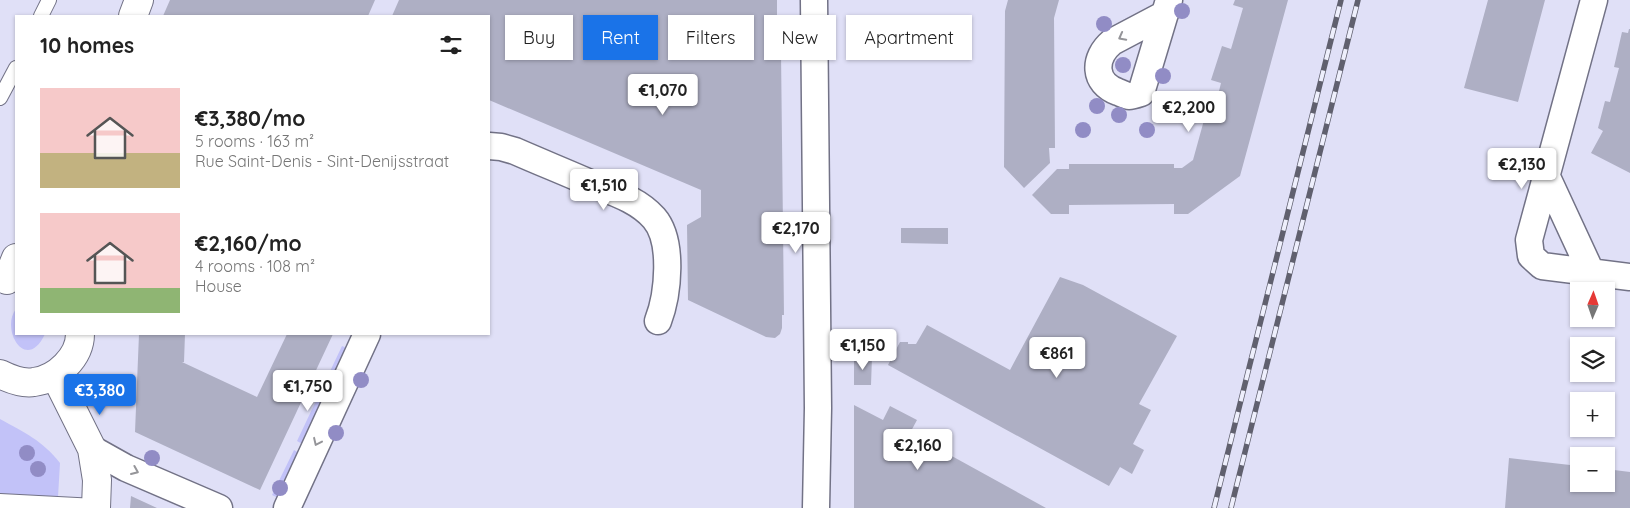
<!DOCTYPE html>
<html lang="en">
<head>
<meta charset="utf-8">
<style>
  :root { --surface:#fff; --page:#f6f6f6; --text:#222; --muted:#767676; --accent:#1a73e8 }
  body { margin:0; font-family:Quicksand,sans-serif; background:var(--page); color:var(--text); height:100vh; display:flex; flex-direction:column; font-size:19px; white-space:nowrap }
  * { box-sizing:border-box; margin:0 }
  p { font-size:16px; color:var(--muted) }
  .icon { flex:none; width:28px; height:28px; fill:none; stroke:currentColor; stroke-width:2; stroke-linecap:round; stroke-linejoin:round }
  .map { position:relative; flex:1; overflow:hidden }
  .drawer { position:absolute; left:15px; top:15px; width:475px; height:320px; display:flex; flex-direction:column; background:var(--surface); border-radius:0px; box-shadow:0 1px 4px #0004 }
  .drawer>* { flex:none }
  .top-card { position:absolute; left:505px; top:15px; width:475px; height:45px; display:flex; gap:10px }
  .needle { width:32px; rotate:2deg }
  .buttons { position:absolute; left:1570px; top:282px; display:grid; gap:10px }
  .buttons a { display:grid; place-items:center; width:45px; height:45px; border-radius:0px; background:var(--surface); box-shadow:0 1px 4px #0004; font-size:25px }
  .price { position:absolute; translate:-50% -42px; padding:0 11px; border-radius:5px; background:#fff; color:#222; font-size:16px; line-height:32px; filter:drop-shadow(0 1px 2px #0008) }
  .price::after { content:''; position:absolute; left:50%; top:30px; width:15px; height:11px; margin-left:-8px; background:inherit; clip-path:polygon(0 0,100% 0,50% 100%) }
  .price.selected { background:var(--accent); color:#fff }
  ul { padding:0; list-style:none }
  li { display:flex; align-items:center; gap:15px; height:125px; padding:0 25px }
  li span { display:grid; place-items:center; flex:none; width:140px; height:100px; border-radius:0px; color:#555 }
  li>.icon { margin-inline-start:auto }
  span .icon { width:60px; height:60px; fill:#fffc; stroke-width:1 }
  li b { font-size:21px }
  h2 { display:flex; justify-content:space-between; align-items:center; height:60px; padding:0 25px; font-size:21px }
  .chip { padding:0 18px; border-radius:0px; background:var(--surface); box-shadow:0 1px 4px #0004; font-size:18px; line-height:45px }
  .chip.selected { background:var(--accent); color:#fff }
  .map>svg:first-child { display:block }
  .green { fill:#c2c2f8 }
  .building { fill:#aeafc4 }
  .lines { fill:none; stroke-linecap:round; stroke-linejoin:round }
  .service-casing { stroke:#727286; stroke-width:16 }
  .minor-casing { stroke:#727286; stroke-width:29 }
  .tertiary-casing { stroke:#727286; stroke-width:30 }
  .secondary-casing { stroke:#727286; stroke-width:30 }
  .service { stroke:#fff; stroke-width:14 }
  .minor { stroke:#fff; stroke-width:26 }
  .tertiary { stroke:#fff; stroke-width:28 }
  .secondary { stroke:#fff; stroke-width:28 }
  .rail-casing { stroke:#60606e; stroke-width:5.5 }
  .rail { stroke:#eeeffc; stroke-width:4; stroke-dasharray:11; stroke-linecap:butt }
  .tree { fill:#918cc5 }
  .oneway { stroke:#959599 }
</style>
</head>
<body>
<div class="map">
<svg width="1630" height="508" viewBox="0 0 1630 508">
  <rect width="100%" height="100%" fill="#e0e0f7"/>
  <path class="green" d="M16,309V334H45C26,374 0,329 16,309Z
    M342,346L349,349L304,445L297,441Z
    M0,419C25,433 42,440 60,463L58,497L0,494Z
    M294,450L301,454L280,499L272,495Z"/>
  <path class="building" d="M170,0H375L368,16H163Z
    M399,0H777V50L781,52L784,315H782V328L780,334L775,338L766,337L688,300L687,225L701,217V190L489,100V16H392Z
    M1008,0H1059L1054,18L1055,148H1049L1050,163L1024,188L1004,167L1005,11Z
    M1235,0H1288L1240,176L1188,214H1174V204L1069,205V214H1051L1032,195L1057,169H1069V164H1174V168H1182L1193,160L1209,102L1216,103L1221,83L1211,80L1222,46L1231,49L1243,8L1233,5Z
    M1488,0H1545L1518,102L1464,88Z
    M1629,29H1630V173L1591,153L1603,131L1598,128L1605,101L1610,102L1619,68L1614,67L1622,32L1628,33Z
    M901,228H948V244L901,243Z
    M1060,277L1083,285L1177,336L1139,404L1151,410L1133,444L1144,450L1132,474L1120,467L1109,486L888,365L900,342H908V344H916L927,325L1010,370Z
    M139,334H185L184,362H182L257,397L287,334H333L260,490L135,432Z
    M854,357H872L871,385H854Z
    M854,405L883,420L890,406L917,420L910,433L1046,508H854Z
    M1509,458L1579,466V484H1606V469L1630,472V508H1505Z
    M131,496L157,508H130Z"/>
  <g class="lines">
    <defs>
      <path id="service" d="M41,16L49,0
        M0,98L16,68
        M0,501L96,506"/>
      <path id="minor" d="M814,0L818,408L816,508
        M1594,0L1529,240L1531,256L1542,266L1630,277
        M1165,14L1112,42C1093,58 1093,83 1118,92C1121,93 1126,96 1129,96C1132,96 1138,94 1141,93L1169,0
        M489,146L501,147L515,151C540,162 565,172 590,183C612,192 637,199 654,218C674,241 668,295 658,321
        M1547,177L1591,272
        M92,449L126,468L219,508
        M287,508L367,334"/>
      <path id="tertiary" d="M55,375L92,449L97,480L96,508"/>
      <path id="secondary" d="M133,16L139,0
        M7,280L16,258
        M0,374C10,379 22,384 34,382C57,379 80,357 80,334"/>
    </defs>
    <use href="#service" class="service-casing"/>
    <use href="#minor" class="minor-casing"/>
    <use href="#tertiary" class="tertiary-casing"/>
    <use href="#secondary" class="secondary-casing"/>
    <use href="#service" class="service"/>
    <use href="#minor" class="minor"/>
    <use href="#tertiary" class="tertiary"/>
    <use href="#secondary" class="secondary"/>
    <defs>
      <path id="rail" d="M1214,508L1341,0
        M1231,508L1358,0"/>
    </defs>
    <use href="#rail" class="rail-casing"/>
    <use href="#rail" class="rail"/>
  </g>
  <g class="tree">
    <circle cx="1182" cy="11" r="8"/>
    <circle cx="1104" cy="24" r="8"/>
    <circle cx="1123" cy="65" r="8"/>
    <circle cx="1163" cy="76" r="8"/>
    <circle cx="1097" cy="106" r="8"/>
    <circle cx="1119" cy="115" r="8"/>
    <circle cx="1083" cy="130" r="8"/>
    <circle cx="1147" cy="130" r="8"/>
    <circle cx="361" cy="380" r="8"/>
    <circle cx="336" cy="433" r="8"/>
    <circle cx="27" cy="453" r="8"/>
    <circle cx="152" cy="458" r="8"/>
    <circle cx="38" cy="469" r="8"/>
    <circle cx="280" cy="488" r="8"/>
  </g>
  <defs><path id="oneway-chevron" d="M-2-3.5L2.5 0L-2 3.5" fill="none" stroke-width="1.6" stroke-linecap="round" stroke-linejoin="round" transform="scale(1.25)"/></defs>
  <g class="oneway">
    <use href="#oneway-chevron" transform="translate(1122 37) rotate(152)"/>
    <use href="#oneway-chevron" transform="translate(317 442) rotate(115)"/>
    <use href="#oneway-chevron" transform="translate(135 471) rotate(23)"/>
  </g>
</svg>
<div class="buttons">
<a><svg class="needle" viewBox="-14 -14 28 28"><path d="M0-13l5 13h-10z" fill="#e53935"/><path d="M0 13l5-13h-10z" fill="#767676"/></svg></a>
<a><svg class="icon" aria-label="layers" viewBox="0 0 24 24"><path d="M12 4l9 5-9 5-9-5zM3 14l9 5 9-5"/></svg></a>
<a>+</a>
<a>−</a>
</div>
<b class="price" style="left:663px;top:116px">€1,070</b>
<b class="price" style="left:1189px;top:133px">€2,200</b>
<b class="price" style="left:1522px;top:190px">€2,130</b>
<b class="price" style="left:604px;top:211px">€1,510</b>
<b class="price" style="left:796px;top:254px">€2,170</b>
<b class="price" style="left:863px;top:371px">€1,150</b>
<b class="price" style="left:1057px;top:379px">€861</b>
<b class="price" style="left:308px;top:412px">€1,750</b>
<b class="price selected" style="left:100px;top:416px">€3,380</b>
<b class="price" style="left:918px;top:471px">€2,160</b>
<div class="top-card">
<a class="chip">Buy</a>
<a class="chip selected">Rent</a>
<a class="chip">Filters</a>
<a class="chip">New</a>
<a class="chip">Apartment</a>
</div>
<section class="drawer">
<h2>10 homes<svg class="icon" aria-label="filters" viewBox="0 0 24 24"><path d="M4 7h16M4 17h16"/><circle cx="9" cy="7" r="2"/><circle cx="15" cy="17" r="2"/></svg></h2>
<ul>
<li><span style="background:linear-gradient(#f6c9c9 65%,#c2b280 0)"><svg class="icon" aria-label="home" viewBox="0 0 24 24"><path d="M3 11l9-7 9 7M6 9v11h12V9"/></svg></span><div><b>€3,380/mo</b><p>5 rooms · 163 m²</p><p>Rue Saint-Denis - Sint-Denijsstraat</p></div></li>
<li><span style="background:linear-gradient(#f6c9c9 75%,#8fb573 0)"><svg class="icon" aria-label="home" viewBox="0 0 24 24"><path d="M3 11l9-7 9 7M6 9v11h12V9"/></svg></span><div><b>€2,160/mo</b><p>4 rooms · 108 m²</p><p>House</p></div></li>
</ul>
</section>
</div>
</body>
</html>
